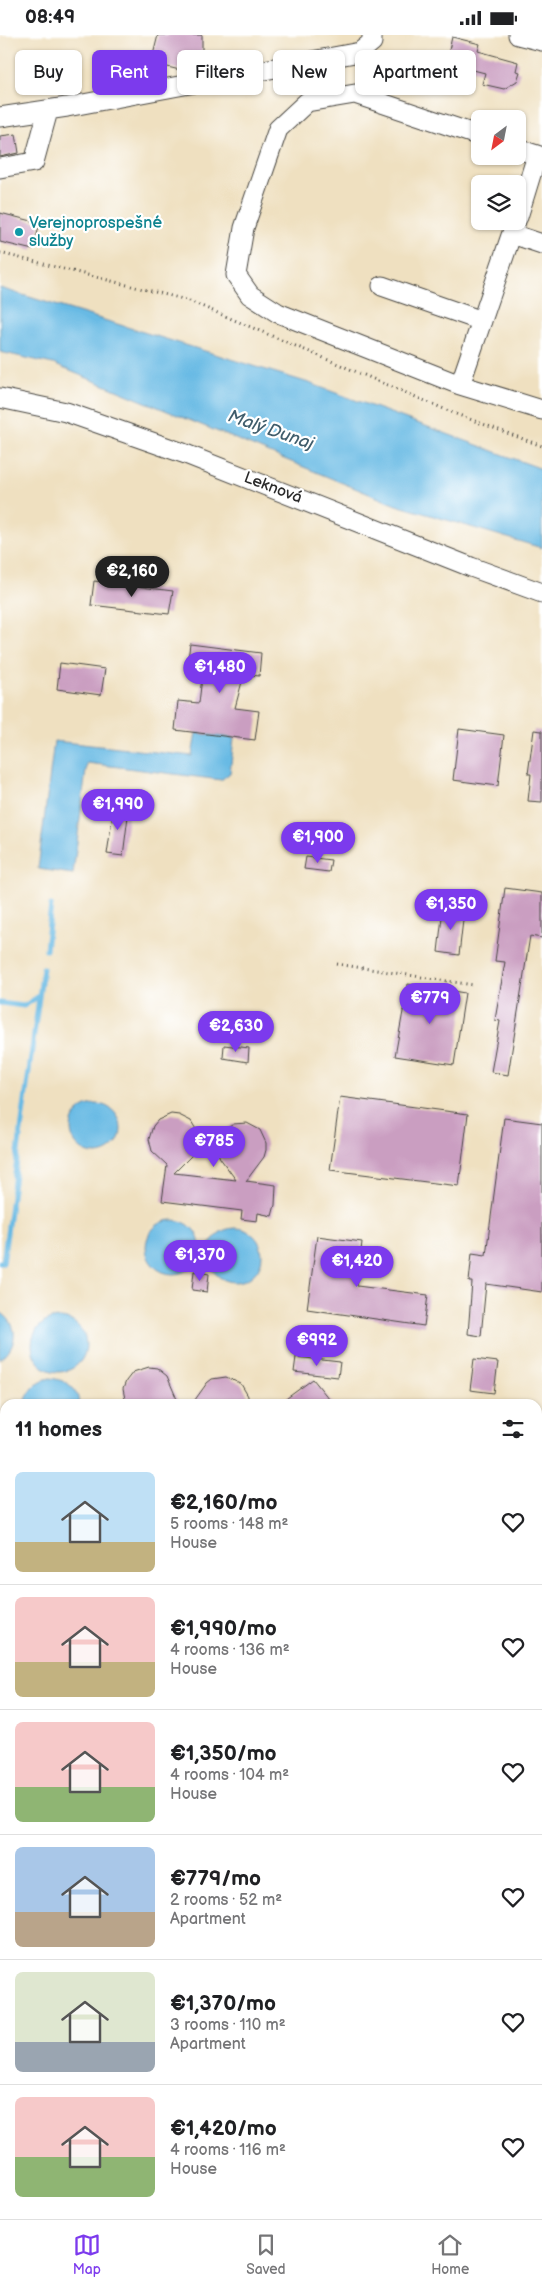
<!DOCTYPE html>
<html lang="en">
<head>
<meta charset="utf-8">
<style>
  :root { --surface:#fff; --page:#f2f2f2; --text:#202124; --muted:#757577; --line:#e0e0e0; --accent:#7c3aed }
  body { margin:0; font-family:"Balsamiq Sans",sans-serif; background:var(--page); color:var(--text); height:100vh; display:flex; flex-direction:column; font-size:19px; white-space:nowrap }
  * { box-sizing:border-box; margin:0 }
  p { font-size:16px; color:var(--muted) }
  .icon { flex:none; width:28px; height:28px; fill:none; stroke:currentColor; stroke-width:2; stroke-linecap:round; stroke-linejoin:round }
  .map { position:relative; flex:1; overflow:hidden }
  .panel { position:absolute; left:0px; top:1364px; width:542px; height:821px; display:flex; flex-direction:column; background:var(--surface); border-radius:15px 15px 0 0; box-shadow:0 1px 4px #0004 }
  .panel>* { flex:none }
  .guide { position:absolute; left:15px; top:15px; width:512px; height:45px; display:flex; gap:10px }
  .needle { width:32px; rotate:212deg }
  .controls { position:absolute; left:471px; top:75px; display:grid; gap:10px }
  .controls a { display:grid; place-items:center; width:55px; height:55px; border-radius:8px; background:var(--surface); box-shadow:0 1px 4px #0004; font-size:25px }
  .price { position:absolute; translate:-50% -42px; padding:0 11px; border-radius:18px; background:var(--accent); color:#fff; font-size:16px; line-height:32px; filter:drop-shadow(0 1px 2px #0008) }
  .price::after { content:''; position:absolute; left:50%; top:30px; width:15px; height:11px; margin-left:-8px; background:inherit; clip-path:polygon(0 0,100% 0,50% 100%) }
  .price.active { background:#222; color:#fff }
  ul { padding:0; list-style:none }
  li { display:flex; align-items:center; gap:15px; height:125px; padding:0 15px }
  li+li { border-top:1px solid var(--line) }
  li span { display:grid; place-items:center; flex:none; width:140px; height:100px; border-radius:8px; color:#555 }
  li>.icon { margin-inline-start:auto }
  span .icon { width:60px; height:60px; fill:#fffc; stroke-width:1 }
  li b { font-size:21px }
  h2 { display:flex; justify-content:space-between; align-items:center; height:60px; padding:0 15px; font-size:21px }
  .tag { padding:0 18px; border-radius:8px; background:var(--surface); box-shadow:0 1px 4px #0004; font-size:18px; line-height:45px }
  .tag.active { background:var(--accent); color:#fff }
  .status { display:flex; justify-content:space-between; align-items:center; height:35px; padding:0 25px; background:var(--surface); direction:ltr }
  .status svg { height:14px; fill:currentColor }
  .dock { display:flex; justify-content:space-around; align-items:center; height:70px; border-top:1px solid var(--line); background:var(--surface); font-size:14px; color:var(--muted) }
  .dock a { display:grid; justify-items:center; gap:2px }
  .dock .active { color:var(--accent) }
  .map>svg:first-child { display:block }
  .built { fill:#f4cfde }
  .garden { fill:url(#garden-dots); stroke:#6b8056 }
  .water { fill:#68bae4; stroke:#4a7288 }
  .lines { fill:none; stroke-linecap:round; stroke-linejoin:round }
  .stream { stroke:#68bae4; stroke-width:5 }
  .building { fill:#ca9ec1 }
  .minor-casing { stroke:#484641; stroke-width:21 }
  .path { stroke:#484641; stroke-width:3; stroke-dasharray:1 4; stroke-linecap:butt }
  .minor { stroke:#fff; stroke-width:19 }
  .culture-dot { fill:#0f9aa8; stroke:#fff; stroke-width:2 }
  .labels { text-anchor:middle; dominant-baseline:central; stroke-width:4.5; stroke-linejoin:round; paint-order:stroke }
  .culture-label { font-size:16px; fill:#0d838f; stroke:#fff; text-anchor:start }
  .street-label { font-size:16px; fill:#2b2b2b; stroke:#fff }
  .water-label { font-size:18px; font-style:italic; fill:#405d6c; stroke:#fff }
</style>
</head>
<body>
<div class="status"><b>08:49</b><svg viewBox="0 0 49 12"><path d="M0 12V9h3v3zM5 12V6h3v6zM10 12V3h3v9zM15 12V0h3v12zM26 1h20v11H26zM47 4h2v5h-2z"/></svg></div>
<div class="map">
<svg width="542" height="2184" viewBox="0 0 542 2184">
  <defs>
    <pattern id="garden-dots" width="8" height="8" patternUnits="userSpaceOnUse" patternTransform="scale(1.25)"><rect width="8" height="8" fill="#abd682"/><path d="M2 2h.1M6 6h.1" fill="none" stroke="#93b870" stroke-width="1.8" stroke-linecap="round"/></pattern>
  </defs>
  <rect width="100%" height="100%" fill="#fff"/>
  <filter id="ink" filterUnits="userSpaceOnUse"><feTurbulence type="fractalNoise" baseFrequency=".02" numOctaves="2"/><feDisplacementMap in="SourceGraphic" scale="10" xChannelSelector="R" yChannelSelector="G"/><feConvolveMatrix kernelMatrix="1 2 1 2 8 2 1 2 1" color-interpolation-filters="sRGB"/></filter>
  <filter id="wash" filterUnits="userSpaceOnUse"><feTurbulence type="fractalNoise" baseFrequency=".0096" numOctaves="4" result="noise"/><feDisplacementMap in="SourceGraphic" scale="20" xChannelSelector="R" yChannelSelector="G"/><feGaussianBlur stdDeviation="1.12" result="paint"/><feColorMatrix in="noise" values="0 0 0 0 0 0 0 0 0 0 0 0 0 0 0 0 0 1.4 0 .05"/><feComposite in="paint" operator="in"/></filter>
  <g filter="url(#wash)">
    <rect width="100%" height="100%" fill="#efe0c0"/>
    <path class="built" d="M542,1454V1643H538V1489Z"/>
    <path class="garden" d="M538,1667H542V1796H538Z"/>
    <path class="water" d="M0,253L309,348L542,434V513L396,470L53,329L0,317Z
      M196,698L234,703L230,738L221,745L87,728L73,839L38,834L54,706L192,721Z
      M71 1094a25 25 0 1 1 50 0a25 25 0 1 1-50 0Z
      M146 1212a27 27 0 1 1 54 0a27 27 0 1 1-54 0Z
      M208 1220a27 27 0 1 1 54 0a27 27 0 1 1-54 0Z
      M0,1277C20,1289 18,1312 0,1325Z
      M32 1310a27 27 0 1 1 54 0a27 27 0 1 1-54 0Z
      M50,1343C66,1345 78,1352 79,1369H25C28,1354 36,1346 50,1343Z"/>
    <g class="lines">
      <path class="stream" d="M46,915L51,870
        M0,968L24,971L39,961
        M0,1227L3,1228L43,933"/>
    </g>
    <g id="blocks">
      <path class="building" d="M158,0H202V35L188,37L151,28Z
        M452,2L480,9L478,16L518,27L516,36L520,37L517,46L504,54L482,49L485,38L446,28Z
        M46,25L65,33L57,51L53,49L51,52L37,45Z
        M16,99L19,118L0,122V101Z
        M0,178L40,188L33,215L0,207Z
        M94,546L173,556L169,579L91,570Z
        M190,609L261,618L259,641L244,639L235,673L259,676L255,705L175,695L178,666L199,668L203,634L187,632Z
        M60,628L105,634L101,660L57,654Z
        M459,694L504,700L498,751L453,745Z
        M534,695L542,696V767L528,766L531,739H528Z
        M114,771L129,773L123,821L107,819Z
        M306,822L331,825L329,837L304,834Z
        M505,853L542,858V903L530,901L508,1040L491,1037L500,986L495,985L505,927L495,926Z
        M443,873L464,876L459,920L438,917Z
        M408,949L465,958L454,1030L395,1021Z
        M224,1010L249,1013L248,1027L223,1023Z
        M340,1062L468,1079L459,1151L330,1135Z
        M171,1079L179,1080L191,1086L197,1096L200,1108L193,1119L174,1138L236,1145L220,1123L215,1111L222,1098L233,1089L247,1088L260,1095L266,1108V1115L264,1122L246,1146L276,1150L275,1170L272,1181L258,1178L257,1186L241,1184L242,1176L162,1166L167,1130L152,1116L149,1104L153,1091L158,1085Z
        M504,1083L542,1088V1257L486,1249L481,1301L468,1299L472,1247H469L472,1218L486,1220Z
        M317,1201L362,1207L357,1251L428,1260L424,1291L307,1274Z
        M194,1236L209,1239L207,1257L192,1255Z
        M296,1322L340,1327L338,1342L294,1337Z
        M474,1324L498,1327L494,1358L470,1355Z
        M149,1332L157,1333L167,1341L179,1369H126L123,1354L126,1346L133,1337Z
        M226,1342L241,1349L248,1361V1369H192L207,1348L212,1344Z
        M313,1344L333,1369H279Z"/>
    </g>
  </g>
  <g filter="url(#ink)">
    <use href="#blocks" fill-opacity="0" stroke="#484641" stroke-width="1"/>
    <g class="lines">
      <defs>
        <path id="minor" d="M518,0L542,6
          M0,82L67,72L360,17L372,7V0
          M518,114L537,120
          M0,133L34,127L48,76
          M518,182L537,120L542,122
          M516,186L460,350L542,375
          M512,199L542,209
          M382,251L482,286
          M460,350L278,278L250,260L236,240L244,193L278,94L307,67L355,59L480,101
          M0,363L66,377L183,418L471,532L542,558
          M538,1657H542
          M0,1658H5"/>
      </defs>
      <use href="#minor" class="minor-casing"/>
      <path class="path" d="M0,218L187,265L456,379L542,411
        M337,929L473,950
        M278,2180L280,2184
        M262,2184L263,2180"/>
      <use href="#minor" class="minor"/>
    </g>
  </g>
  <circle class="culture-dot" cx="19" cy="197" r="5"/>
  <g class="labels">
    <g class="culture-label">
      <text x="29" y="188">Verejnoprospešné<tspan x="29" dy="18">služby</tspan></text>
    </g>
    <g class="street-label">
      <text transform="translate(273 453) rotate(21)">Leknová</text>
    </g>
    <g class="water-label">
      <text transform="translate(271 395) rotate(19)">Malý Dunaj</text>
    </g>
  </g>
</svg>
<div class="controls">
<a><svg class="needle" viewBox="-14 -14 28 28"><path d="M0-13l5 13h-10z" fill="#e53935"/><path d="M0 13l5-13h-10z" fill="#757577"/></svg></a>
<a><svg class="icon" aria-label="layers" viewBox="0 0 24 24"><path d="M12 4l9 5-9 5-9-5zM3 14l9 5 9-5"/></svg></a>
</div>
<b class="price active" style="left:132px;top:563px">€2,160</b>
<b class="price" style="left:220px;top:659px">€1,480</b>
<b class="price" style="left:118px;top:796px">€1,990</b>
<b class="price" style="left:318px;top:829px">€1,900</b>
<b class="price" style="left:451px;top:896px">€1,350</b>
<b class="price" style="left:430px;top:990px">€779</b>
<b class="price" style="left:236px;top:1018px">€2,630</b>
<b class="price" style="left:214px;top:1133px">€785</b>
<b class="price" style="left:200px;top:1247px">€1,370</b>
<b class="price" style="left:357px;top:1253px">€1,420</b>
<b class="price" style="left:317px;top:1332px">€992</b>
<div class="guide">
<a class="tag">Buy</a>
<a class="tag active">Rent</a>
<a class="tag">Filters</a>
<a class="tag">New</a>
<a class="tag">Apartment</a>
</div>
<section class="panel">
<h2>11 homes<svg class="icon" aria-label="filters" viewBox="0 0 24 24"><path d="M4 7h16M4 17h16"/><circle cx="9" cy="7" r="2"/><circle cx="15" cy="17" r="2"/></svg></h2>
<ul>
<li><span style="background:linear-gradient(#bfe0f5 70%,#c2b280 0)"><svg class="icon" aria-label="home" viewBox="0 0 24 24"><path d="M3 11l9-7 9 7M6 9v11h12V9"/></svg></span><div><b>€2,160/mo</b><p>5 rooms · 148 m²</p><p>House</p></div><svg class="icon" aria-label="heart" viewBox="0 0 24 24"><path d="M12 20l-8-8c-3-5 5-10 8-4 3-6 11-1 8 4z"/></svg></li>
<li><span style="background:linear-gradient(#f6c9c9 65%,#c2b280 0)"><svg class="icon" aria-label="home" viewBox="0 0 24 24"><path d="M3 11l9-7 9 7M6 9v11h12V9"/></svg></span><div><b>€1,990/mo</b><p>4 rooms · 136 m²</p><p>House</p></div><svg class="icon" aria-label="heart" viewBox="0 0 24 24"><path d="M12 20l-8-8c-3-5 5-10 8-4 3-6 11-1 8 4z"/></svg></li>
<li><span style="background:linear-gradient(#f6c9c9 65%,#8fb573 0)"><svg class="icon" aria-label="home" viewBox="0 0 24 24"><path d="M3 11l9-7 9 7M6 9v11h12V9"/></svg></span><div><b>€1,350/mo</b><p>4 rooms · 104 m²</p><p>House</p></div><svg class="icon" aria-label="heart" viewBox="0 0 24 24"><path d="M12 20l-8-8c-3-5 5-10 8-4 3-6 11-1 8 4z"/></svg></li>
<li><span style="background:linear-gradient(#a9c7e8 65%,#b9a48a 0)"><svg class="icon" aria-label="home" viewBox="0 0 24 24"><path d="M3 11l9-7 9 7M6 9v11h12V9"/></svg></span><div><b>€779/mo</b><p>2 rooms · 52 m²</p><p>Apartment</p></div><svg class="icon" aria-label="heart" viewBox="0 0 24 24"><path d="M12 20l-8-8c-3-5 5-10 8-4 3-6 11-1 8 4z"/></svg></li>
<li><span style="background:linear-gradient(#dfe7d0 70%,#9aa5b1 0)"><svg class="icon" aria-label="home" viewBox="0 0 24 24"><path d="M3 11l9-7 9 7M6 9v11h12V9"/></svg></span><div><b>€1,370/mo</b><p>3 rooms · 110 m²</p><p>Apartment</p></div><svg class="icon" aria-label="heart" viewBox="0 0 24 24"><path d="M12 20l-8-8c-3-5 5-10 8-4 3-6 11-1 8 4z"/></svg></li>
<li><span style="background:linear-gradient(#f6c9c9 60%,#8fb573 0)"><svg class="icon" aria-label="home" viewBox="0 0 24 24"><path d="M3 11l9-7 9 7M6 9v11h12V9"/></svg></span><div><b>€1,420/mo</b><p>4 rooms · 116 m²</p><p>House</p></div><svg class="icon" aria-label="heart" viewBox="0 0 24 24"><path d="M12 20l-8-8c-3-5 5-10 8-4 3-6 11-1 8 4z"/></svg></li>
</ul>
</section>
</div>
<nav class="dock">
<a class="active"><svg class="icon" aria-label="map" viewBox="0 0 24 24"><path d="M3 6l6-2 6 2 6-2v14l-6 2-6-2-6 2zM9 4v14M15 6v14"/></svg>Map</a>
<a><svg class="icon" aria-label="saved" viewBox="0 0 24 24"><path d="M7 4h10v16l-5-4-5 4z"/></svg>Saved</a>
<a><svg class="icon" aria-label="home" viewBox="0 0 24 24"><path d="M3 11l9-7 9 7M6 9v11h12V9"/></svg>Home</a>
</nav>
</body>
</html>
